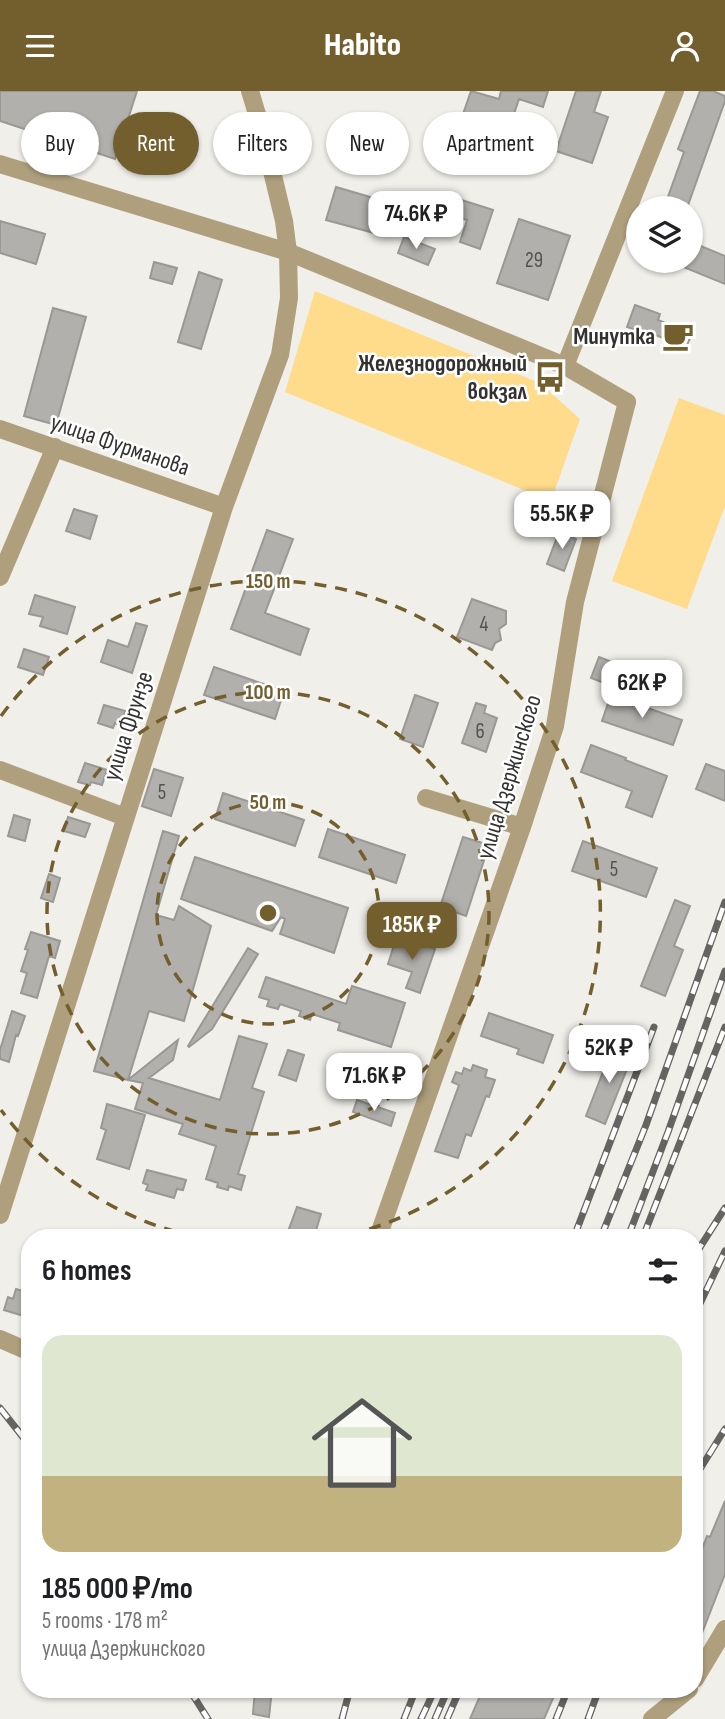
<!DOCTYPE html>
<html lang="en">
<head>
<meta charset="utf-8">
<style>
  :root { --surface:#fff; --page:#f6f6f6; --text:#202124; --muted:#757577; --line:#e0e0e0; --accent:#735e2e }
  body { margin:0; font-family:"Sofia Sans Condensed",sans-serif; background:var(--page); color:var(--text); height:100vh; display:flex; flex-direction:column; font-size:26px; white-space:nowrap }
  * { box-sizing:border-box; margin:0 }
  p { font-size:23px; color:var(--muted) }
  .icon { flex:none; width:38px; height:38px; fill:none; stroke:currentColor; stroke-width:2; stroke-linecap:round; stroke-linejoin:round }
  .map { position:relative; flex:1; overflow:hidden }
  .details { position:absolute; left:21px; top:1138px; width:682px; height:469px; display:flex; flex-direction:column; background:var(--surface); border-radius:28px; box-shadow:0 2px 5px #0004 }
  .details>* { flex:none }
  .guide { position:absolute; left:21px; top:21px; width:684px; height:63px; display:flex; gap:14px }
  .buttons { position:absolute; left:626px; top:105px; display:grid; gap:14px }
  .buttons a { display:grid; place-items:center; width:77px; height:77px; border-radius:50%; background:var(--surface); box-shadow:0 2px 5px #0004; font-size:35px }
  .price { position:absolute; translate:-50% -60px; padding:0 16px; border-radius:14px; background:#fff; color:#222; font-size:23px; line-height:46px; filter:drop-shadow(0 2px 4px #0008) }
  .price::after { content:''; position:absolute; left:50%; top:42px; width:21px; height:16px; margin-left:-10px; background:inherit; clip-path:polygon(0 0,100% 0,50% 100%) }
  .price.selected { background:var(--accent); color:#fff }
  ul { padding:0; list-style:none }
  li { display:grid; align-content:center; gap:14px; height:371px; padding:0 21px }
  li+li { border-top:2px solid var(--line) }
  li span { display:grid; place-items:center; height:217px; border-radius:21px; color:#555 }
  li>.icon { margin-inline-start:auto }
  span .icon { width:126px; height:126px; fill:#fffc; stroke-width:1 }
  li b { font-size:30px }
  h2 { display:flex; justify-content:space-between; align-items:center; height:84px; padding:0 21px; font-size:30px }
  .pill { padding:0 24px; border-radius:32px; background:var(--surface); box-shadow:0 2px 5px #0004; font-size:24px; line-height:63px }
  .pill.selected { background:var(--accent); color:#fff }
  header { display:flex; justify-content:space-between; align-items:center; height:91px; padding:0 21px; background:var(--accent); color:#fff; font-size:32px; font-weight:800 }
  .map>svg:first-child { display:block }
  .green { fill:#ffdb8c }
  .building { fill:#b2b0ac; stroke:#9a9894; stroke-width:2 }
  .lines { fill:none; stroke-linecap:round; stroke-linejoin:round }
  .minor { stroke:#af9f7d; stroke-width:18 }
  .tertiary { stroke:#af9f7d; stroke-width:18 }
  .rail-casing { stroke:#656461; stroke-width:7 }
  .rail { stroke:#fff; stroke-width:4.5; stroke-dasharray:13; stroke-linecap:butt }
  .ring { fill:none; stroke:#735e2e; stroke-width:3.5; stroke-dasharray:12 9 }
  .labels { text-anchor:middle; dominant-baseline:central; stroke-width:5; stroke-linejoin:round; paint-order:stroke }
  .number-label { font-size:21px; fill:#53524f }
  .poi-label { font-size:24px; font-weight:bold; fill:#333230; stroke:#fff; text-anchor:end }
  .street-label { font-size:24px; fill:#333230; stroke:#fff }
  .centre { fill:#735e2e; stroke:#fff; stroke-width:3.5 }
  .ring-label { font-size:21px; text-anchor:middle; font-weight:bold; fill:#735e2e; stroke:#fff; stroke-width:5; stroke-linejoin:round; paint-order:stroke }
</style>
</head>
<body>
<header><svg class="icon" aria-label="menu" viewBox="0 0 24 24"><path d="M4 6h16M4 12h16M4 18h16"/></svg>Habito<svg class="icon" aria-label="person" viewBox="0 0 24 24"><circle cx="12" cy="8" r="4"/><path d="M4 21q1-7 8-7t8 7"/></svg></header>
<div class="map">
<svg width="725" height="1628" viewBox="0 0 725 1628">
  <rect width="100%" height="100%" fill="#f1efea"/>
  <path class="green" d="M315,200L540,292L580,328L551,410L285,301Z
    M679,307L725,324V415L687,518L612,490Z"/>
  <path class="building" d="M0,0H137L115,68L0,30Z
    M471,0L499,8L501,0H548L543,16L519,8L506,47L476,37L477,35L461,29Z
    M576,0H601L594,21L608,26L592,72L556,60Z
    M700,0H713L725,5V10L687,117H664L684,61L678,58Z
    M336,96L394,113L385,145L326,129Z
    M452,106L493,119L480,158L460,151L467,129L446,123Z
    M519,128L570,145L548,209L497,192Z
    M0,130L45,143L36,173L0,162Z
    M404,146L435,158L428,174L398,162Z
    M691,151L725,165V193L669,170H691Z
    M154,171L177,177L172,193L150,187Z
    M199,181L222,189L201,258L178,251Z
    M635,214L660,223L658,229L692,243L686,256L653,243L652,245L627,236Z
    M53,217L86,226L56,334L24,325Z
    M74,418L97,425L90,448L66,440Z
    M267,439L293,448L265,522L309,538L300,564L231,538Z
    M559,441L576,448L564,480L547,473Z
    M35,504L75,516L67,543L40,535L43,526L29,523Z
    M472,508L506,520V533L499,538L501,549L495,552L492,559L457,546Z
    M136,532L147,535L132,582L101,571L108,549L128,556Z
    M24,558L49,566L43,584L18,576Z
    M599,566L612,571L604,592L591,587Z
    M214,576L284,600L275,628L204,604Z
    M415,604L438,612L423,656L400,648Z
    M611,604L682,629L673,654L602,630Z
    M476,612L486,615L484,622L497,627L486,661L462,652Z
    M104,614L125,620L121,634L115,632L113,637L98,632Z
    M591,654L626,667L625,669L667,685L652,726L626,716L632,700L581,681Z
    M85,672L107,679L102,694L91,691L90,694L78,691Z
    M706,673L725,680V710L696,698Z
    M154,678L183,687L171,725L142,715Z
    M223,702L304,729L295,755L215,728Z
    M14,724L30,729L25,750L8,745Z
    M68,726L90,733L85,746L64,740Z
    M328,738L405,764L396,792L319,766Z
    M163,740L179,745L156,824L174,829L179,815L211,835L184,930L149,920L128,989L94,980Z
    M463,746L489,754L466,825L440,816Z
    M583,750L657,777L646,806L572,780Z
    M195,766L348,817L334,862L280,843L285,828L281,826L272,840L181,808Z
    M49,783L60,787L53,811L41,807Z
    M675,809L690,815L674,855L683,859L665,905L641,895Z
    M31,841L60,850L55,867L49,865L37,907L21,902L27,882L21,880L28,859L25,858Z
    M396,848L421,855L422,853L435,858L420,902L406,897L412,881L388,873Z
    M248,857L258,863L212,938L189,956L188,955Z
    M266,886L346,913L352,895L405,912L391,956L338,939L340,932L312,923L310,929L299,925L301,920L280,913L278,918L267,915L269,909L259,906Z
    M12,920L25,925L18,945L16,944L9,971L0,968V959Z
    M489,922L553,944L543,972L517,963L519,958L481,945Z
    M239,945L267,953L252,997L264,1001L238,1083L245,1085L241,1099L229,1095L228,1099L217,1096L218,1092L206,1088L216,1055L179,1043L183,1033L135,1018L143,992L128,989L178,949L173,969L149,987L220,1009Z
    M613,955L633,963L605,1033L586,1025Z
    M288,959L304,964L296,990L279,984Z
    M473,974L487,979L485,986L495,989L489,1006L486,1005L471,1045L466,1043L458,1067L435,1060L459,994L452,991L456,981L462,983L464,977L471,980Z
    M357,1009L395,1022L391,1035L353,1021Z
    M107,1013L145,1024L129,1078L97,1068L106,1039L101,1037Z
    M147,1079L186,1089L183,1099L177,1098L174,1107L146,1099L148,1094L143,1092Z
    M297,1116L321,1123L314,1146H286Z
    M16,1198L30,1202V1227L4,1219L8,1206L13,1208Z
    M725,1410V1483L695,1560V1477L707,1445L710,1446Z
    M255,1598H272L269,1626L253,1623Z
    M483,1598H557L544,1628H470Z"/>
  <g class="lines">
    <path class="minor" d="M565,275L675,0
      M0,338L224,416
      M0,486L55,356
      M0,679L125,726
      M426,707L522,736
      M0,1124L224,416L280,264L289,207L288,161L284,130L263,43L250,0
      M378,1146L522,736L555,635L575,511L627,311
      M0,1248L30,1261
      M695,1588L725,1538
      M652,1628L689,1598"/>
    <path class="tertiary" d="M0,73L288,161L565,275L627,311"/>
    <defs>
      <path id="rail" d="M574,1146L654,936
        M601,1146L646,1034L725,811
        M628,1146L668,1041L725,880
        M643,1146L725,936
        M695,1164L725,1117
        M695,1223L725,1160
        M0,1317L30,1355
        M695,1386L725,1338
        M189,1598L208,1628
        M342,1628L350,1598
        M404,1628L416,1598
        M421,1628L435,1598
        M435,1628L448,1598
        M447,1628L460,1598
        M556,1628L568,1598
        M588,1628L599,1598"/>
    </defs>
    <use href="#rail" class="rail-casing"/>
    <use href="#rail" class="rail"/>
  </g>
  <g class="ring">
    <circle cx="268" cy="822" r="111"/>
    <circle cx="268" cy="822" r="221"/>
    <path d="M196 1146A332 332 0 0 1 1 1019M1 625A332 332 0 1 1 340 1146"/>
  </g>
  <defs>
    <symbol id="cafe-bare" viewBox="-9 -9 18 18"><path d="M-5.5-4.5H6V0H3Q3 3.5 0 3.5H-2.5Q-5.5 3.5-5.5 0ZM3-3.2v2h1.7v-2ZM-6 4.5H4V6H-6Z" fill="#735e2e" stroke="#fff" stroke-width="2.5" paint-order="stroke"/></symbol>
    <symbol id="bus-bare" viewBox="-9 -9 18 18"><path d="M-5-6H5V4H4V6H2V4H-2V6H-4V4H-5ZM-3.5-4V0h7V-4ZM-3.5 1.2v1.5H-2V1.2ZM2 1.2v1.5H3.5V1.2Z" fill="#735e2e" stroke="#fff" stroke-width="2.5" paint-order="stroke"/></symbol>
  </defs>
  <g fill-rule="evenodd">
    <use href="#cafe-bare" x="656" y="223" width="44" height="44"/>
    <use href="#bus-bare" x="528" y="264" width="44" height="44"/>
  </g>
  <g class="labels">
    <g class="number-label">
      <text x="534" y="169">29</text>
      <text x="484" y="533">4</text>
      <text x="480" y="640">6</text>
      <text x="162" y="701">5</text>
      <text x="614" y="778">5</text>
    </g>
    <g class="poi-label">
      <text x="655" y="245">Минутка</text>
      <text x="527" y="272">Железнодорожный<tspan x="527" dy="28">вокзал</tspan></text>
    </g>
    <g class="street-label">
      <text transform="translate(120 354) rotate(19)">улица Фурманова</text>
      <text transform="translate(128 635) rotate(-72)">улица Фрунзе</text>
      <text transform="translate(509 686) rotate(-73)">улица Дзержинского</text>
    </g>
  </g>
  <circle cx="268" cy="822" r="10" class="centre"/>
  <g class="ring-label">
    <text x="268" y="497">150 m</text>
    <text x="268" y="608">100 m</text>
    <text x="268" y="718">50 m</text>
  </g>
</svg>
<div class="buttons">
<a><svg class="icon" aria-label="layers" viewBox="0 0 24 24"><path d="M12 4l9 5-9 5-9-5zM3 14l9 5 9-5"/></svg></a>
</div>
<b class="price" style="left:416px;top:160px">74.6K ₽</b>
<b class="price" style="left:562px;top:460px">55.5K ₽</b>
<b class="price" style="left:642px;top:629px">62K ₽</b>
<b class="price selected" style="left:412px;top:871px">185K ₽</b>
<b class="price" style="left:609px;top:994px">52K ₽</b>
<b class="price" style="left:374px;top:1022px">71.6K ₽</b>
<div class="guide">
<a class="pill">Buy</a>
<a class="pill selected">Rent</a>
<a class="pill">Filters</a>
<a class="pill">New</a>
<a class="pill">Apartment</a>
</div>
<section class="details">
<h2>6 homes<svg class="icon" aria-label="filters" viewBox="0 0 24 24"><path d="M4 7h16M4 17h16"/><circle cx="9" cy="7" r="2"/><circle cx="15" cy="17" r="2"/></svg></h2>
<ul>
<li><span style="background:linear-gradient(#dfe7d0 65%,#c2b280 0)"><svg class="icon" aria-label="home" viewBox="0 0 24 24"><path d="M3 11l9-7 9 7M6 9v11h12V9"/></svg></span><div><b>185 000 ₽/mo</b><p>5 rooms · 178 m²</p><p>улица Дзержинского</p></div></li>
</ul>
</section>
</div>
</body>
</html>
